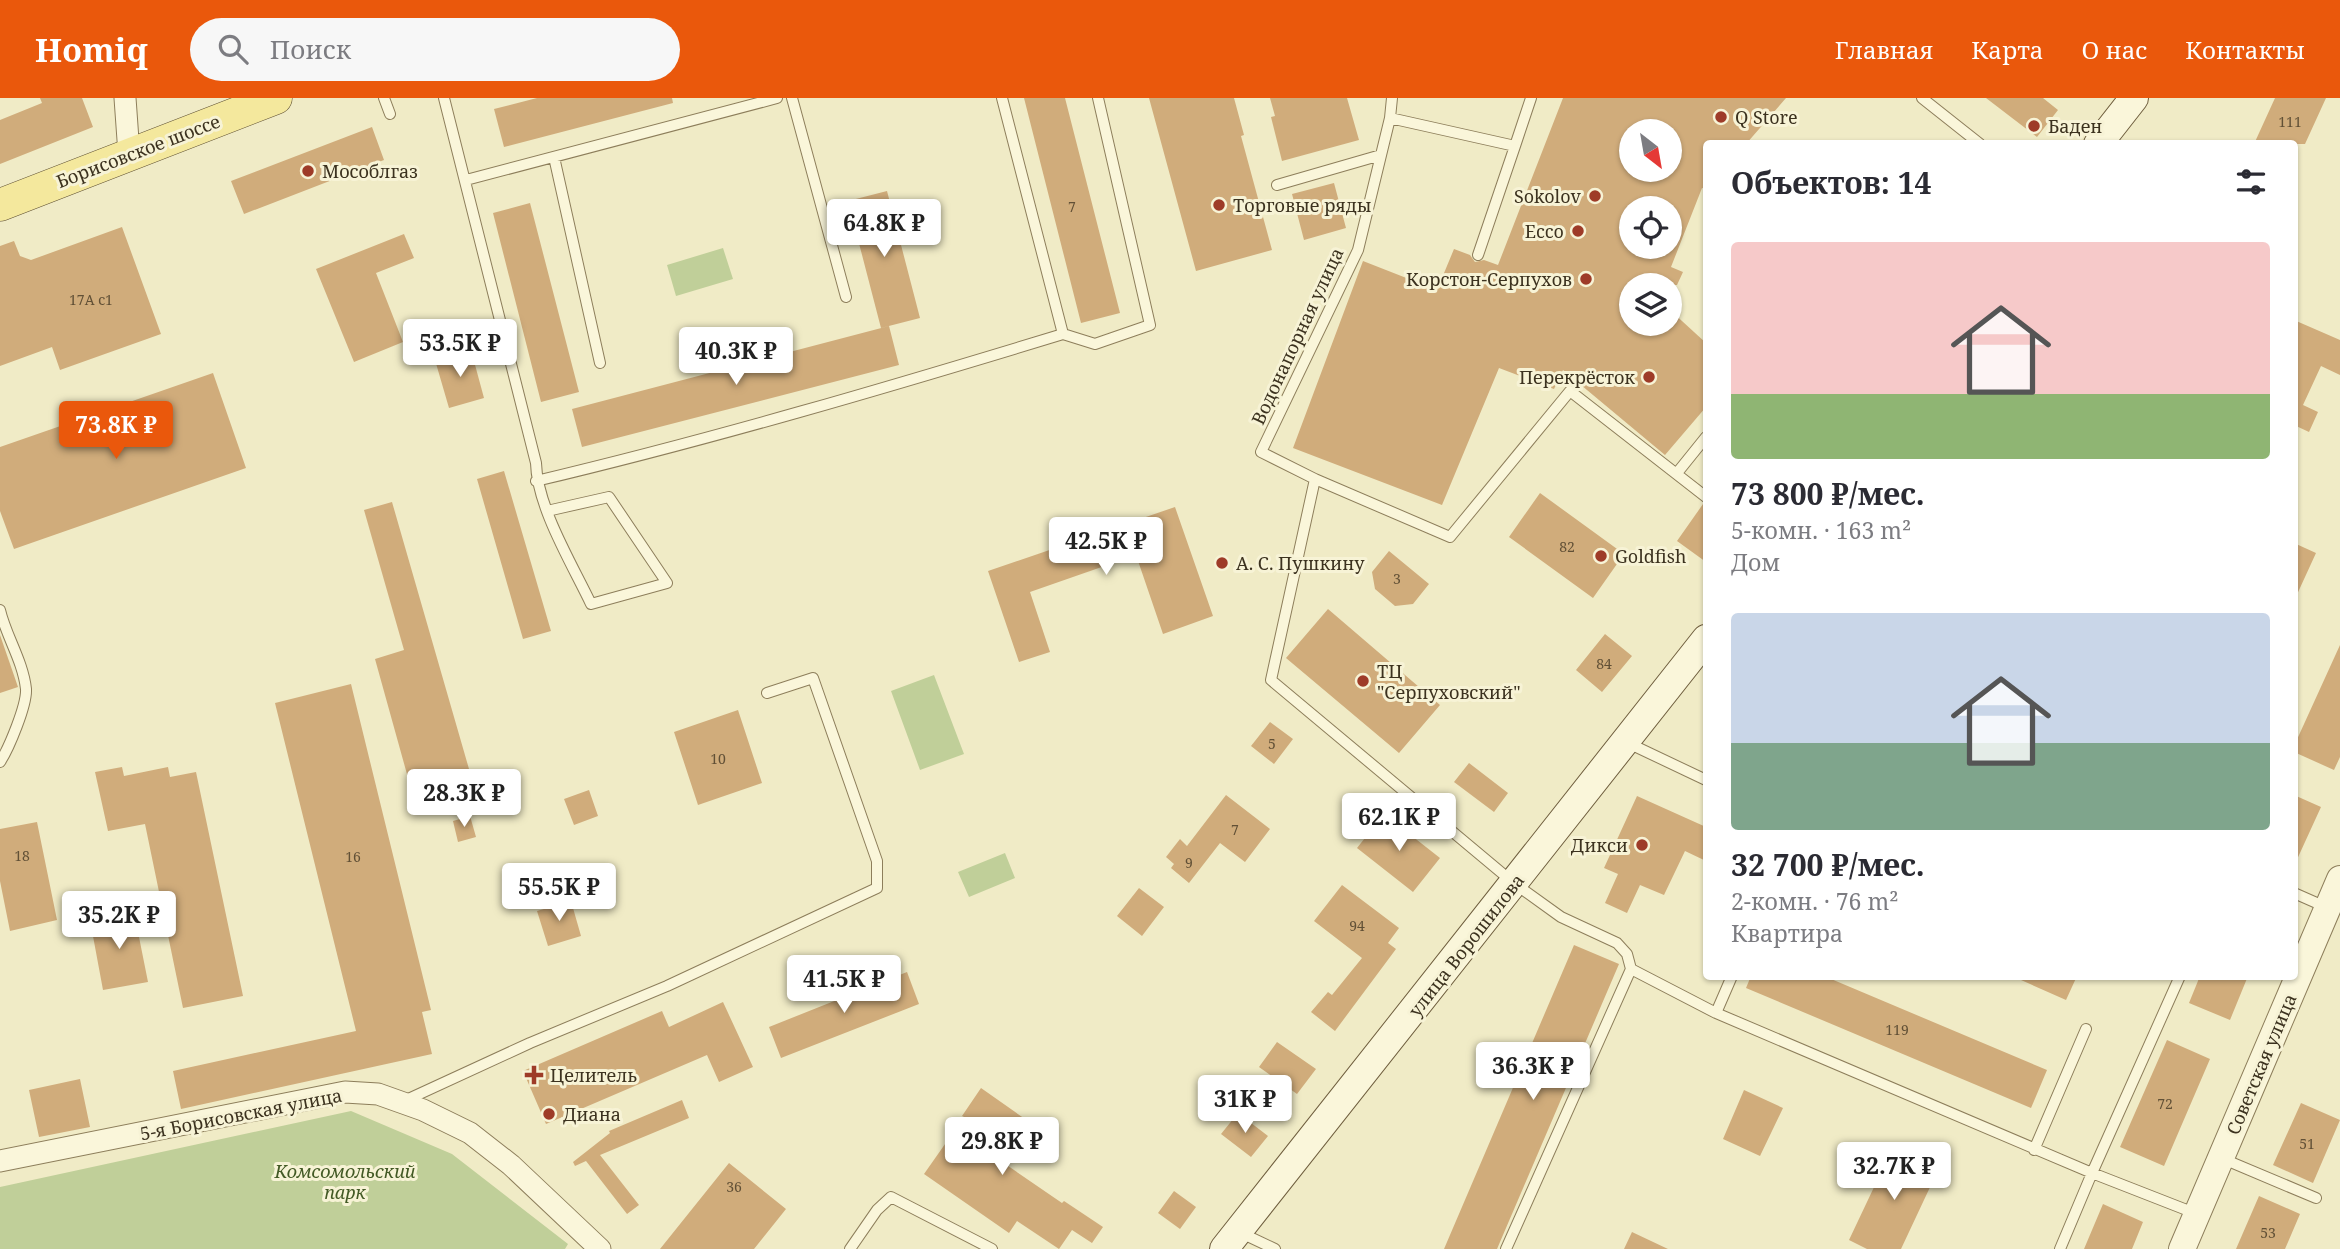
<!DOCTYPE html>
<html lang="ru">
<head>
<meta charset="utf-8">
<style>
  :root { --surface:#fff; --page:#f7f7f7; --text:#2b2b33; --muted:#7c7c81; --accent:#ea580c }
  body { margin:0; font-family:"Noto Serif",serif; background:var(--page); color:var(--text); height:100vh; display:flex; flex-direction:column; font-size:26px; white-space:nowrap }
  * { box-sizing:border-box; margin:0 }
  p { font-size:23px; color:var(--muted) }
  .icon { flex:none; width:38px; height:38px; fill:none; stroke:currentColor; stroke-width:2; stroke-linecap:round; stroke-linejoin:round }
  .map { position:relative; flex:1; overflow:hidden }
  .details { position:absolute; left:1703px; top:42px; width:595px; height:840px; display:flex; flex-direction:column; background:var(--surface); border-radius:7px; box-shadow:0 2px 5px #0004 }
  .details>* { flex:none }
  .needle { width:46px; rotate:149deg }
  .buttons { position:absolute; left:1619px; top:21px; display:grid; gap:14px }
  .buttons a { display:grid; place-items:center; width:63px; height:63px; border-radius:50%; background:var(--surface); box-shadow:0 2px 5px #0004; font-size:35px }
  .price { position:absolute; translate:-50% -60px; padding:0 16px; border-radius:7px; background:#fff; color:#222; font-size:23px; line-height:46px; filter:drop-shadow(0 2px 4px #0008) }
  .price::after { content:''; position:absolute; left:50%; top:42px; width:21px; height:16px; margin-left:-10px; background:inherit; clip-path:polygon(0 0,100% 0,50% 100%) }
  .price.current { background:var(--accent); color:#fff }
  ul { padding:0; list-style:none }
  li { display:grid; align-content:center; gap:14px; height:371px; padding:0 28px }
  li span { display:grid; place-items:center; height:217px; border-radius:7px; color:#555 }
  li>.icon { margin-inline-start:auto }
  span .icon { width:126px; height:126px; fill:#fffc; stroke-width:1 }
  li b { font-size:30px }
  h2 { display:flex; justify-content:space-between; align-items:center; height:84px; padding:0 28px; font-size:30px }
  header { display:flex; align-items:center; gap:42px; box-sizing:border-box; height:98px; padding:0 35px; background:var(--accent); color:#fff }
  header strong { font-size:33px }
  nav { display:flex; gap:38px; margin-inline-start:auto; font-size:24px }
  .search { width:490px; height:63px; background:var(--page); display:flex; align-items:center; gap:18px; box-sizing:border-box; padding:0 24px; border-radius:38px; color:var(--muted); font-size:26px }
  .map>svg:first-child { display:block }
  .green { fill:#c0cf99 }
  .building { fill:#d0ac7b; fill-rule:evenodd }
  .lines { fill:none; stroke-linecap:round; stroke-linejoin:round }
  .service-casing { stroke:#8d7e5b; stroke-width:12 }
  .minor-casing { stroke:#8d7e5b; stroke-width:23 }
  .tertiary-casing { stroke:#8d7e5b; stroke-width:28 }
  .secondary-casing { stroke:#6f5e3e; stroke-width:30 }
  .primary-casing { stroke:#5a4b2f; stroke-width:33 }
  .service { stroke:#faf6da; stroke-width:10 }
  .minor { stroke:#faf6da; stroke-width:21 }
  .tertiary { stroke:#faf6da; stroke-width:26 }
  .secondary { stroke:#faf6da; stroke-width:28 }
  .primary { stroke:#f4e89d; stroke-width:32 }
  .poi-dot { fill:#9e3b28; stroke:#f7f3d6; stroke-width:2.5 }
  .labels { text-anchor:middle; dominant-baseline:central; stroke-width:6; stroke-linejoin:round; paint-order:stroke }
  .number-label { font-size:14px; fill:#615036 }
  .poi-label { font-size:18px; fill:#3c321f; stroke:#f7f3d6; text-anchor:start }
  .street-label { font-size:18px; fill:#3c321f; stroke:#f7f3d6 }
  .park-label { font-size:18px; font-style:italic; fill:#435a25; stroke:#f7f3d6 }
</style>
</head>
<body>
<header>
<strong>Homiq</strong>
<div class="search"><svg class="icon" aria-label="search" viewBox="0 0 24 24"><circle cx="10" cy="10" r="6"/><path d="M15 15l6 6"/></svg>Поиск</div>
<nav><a>Главная</a><a>Карта</a><a>О нас</a><a>Контакты</a></nav>
</header>
<div class="map">
<svg width="2340" height="1151" viewBox="0 0 2340 1151">
  <rect width="100%" height="100%" fill="#f0ebc6"/>
  <path class="green" d="M723,150L733,181L676,198L667,167Z
    M934,577L964,656L920,672L891,593Z
    M1005,755L1015,780L969,799L958,774Z
    M351,1013L452,1056L568,1146L565,1151H0V1089Z"/>
  <path class="building" d="M40,0H82L93,29L0,66V22L42,5Z
    M537,0H672L673,5L504,49L494,11Z
    M1024,0H1065L1120,215L1081,225Z
    M1149,0H1234L1244,37L1241,38L1272,152L1196,173Z
    M1270,0H1347L1359,42L1282,63L1271,19L1275,18Z
    M1563,0H1786L1746,46H1706V91L1702,90L1671,169L1683,174L1677,187H1631V226H1670V212L1706,245V309L1665,357L1563,272L1554,291L1499,270L1442,407L1293,350L1363,163L1437,192L1454,151L1470,157L1475,164L1484,162L1498,167ZM1631,33H1670V72H1631ZM1631,110H1670V149H1631Z
    M1986,0H2043L2058,12L2037,39Z
    M2275,0H2326L2305,46H2254Z
    M372,29L384,62L244,116L231,83Z
    M1334,85L1346,130L1304,142L1292,96Z
    M887,93L920,220L881,230L848,103Z
    M530,105L579,294L541,304L493,115Z
    M122,129L161,236L60,272L52,249L0,268V148L14,143L20,158L31,162Z
    M404,136L414,160L376,175L403,244L354,264L316,171Z
    M2294,222L2340,242V277L2321,268L2303,307L2318,314L2309,334L2294,327Z
    M889,228L899,267L582,349L572,311Z
    M471,252L484,300L449,310L435,262Z
    M213,275L246,370L14,451L0,413V349Z
    M504,373L551,533L523,541L477,381Z
    M1540,395L1624,456L1593,500L1509,439Z
    M392,404L469,671L410,687L375,561L404,552L364,412Z
    M1703,406L1706,407V464L1677,443Z
    M1175,409L1213,518L1163,536L1136,457L1030,494L1050,554L1019,564L988,473Z
    M2294,445L2316,455L2294,503Z
    M1389,453L1429,486L1413,506L1395,508L1375,491L1372,474Z
    M1328,511L1440,607L1399,655L1286,560Z
    M1605,536L1632,558L1602,594L1576,572Z
    M0,537L18,589L0,595Z
    M2340,547V659L2334,672L2294,654V648Z
    M351,586L431,912L422,914L432,956L181,1011L173,973L356,933L275,605Z
    M738,612L762,685L698,707L674,634Z
    M1270,624L1293,641L1274,666L1251,648Z
    M1469,665L1508,695L1494,714L1454,684Z
    M122,669L124,678L168,669L170,679L196,674L243,898L183,910L145,726L108,733L95,674Z
    M589,692L598,718L574,727L564,701Z
    M1226,697L1270,731L1245,764L1220,745L1189,785L1171,770L1174,766L1166,759L1180,741L1187,748Z
    M2294,697L2321,709L2294,768Z
    M1637,698L1706,729V763L1685,753L1664,797L1640,787L1627,815L1605,805L1618,776L1604,770Z
    M1384,716L1440,760L1413,794L1357,750Z
    M470,718L476,739L458,744L453,723Z
    M37,724L57,822L10,833L0,783V731Z
    M1342,787L1399,830L1388,845L1396,851L1335,933L1311,914L1328,894L1332,897L1362,860L1314,823Z
    M1139,790L1164,809L1142,838L1117,818Z
    M571,803L581,838L548,848L537,813Z
    M134,814L148,884L103,892L90,822Z
    M1574,847L1619,866L1497,1151H1444Z
    M907,874L919,906L781,960L769,929Z
    M1751,878H1824L2047,972L2031,1010L1746,890Z
    M2012,878H2077L2066,902Z
    M2200,878H2248L2230,922L2189,905Z
    M723,904L753,969L719,984L707,957L546,1026L523,973L662,913L669,929Z
    M2167,942L2210,961L2164,1068L2120,1049Z
    M1277,944L1316,971L1297,996L1259,969Z
    M80,981L90,1029L39,1039L29,992Z
    M981,990L1025,1021L998,1061L1062,1105L1064,1103L1103,1129L1092,1145L1072,1132L1059,1151L1017,1123L1009,1135L924,1076L964,1019L962,1018Z
    M1744,992L1783,1010L1760,1058L1723,1041Z
    M682,1002L689,1020L600,1057L639,1107L627,1116L586,1063L575,1068L573,1064L610,1035L609,1033Z
    M2301,1005L2340,1022L2313,1085L2273,1067Z
    M1238,1015L1268,1038L1251,1059L1221,1036Z
    M1893,1049L1939,1070L1901,1151H1867L1849,1142Z
    M729,1065L786,1111L754,1151H660Z
    M1174,1093L1196,1109L1180,1131L1158,1115Z
    M2259,1098L2300,1116L2285,1151H2236Z
    M2103,1106L2143,1124L2132,1151H2084Z
    M1632,1134L1668,1151H1624Z"/>
  <g class="lines">
    <defs>
      <path id="service" d="M384,0L390,16
        M444,0L536,365C537,409 572,466 591,506L667,485L609,399L547,413
        M792,0L846,199
        M1392,0L1390,20L1358,152L1261,354L1315,381L1271,582L1515,786L1561,819L1617,845L1627,856L1631,871L1506,1151
        M1922,0L1980,46
        M1390,20L1515,48L1531,0
        M554,59L600,265
        M466,82L777,0
        M1277,87L1381,57
        M1478,157L1515,48
        M1063,236L1095,246L1150,227L1098,0
        M1677,375L1706,339
        M1315,381L1450,439L1570,293L1706,399
        M536,383C713,341 889,289 1063,236L1002,0
        M0,512C6,538 23,563 26,591C27,607 9,650 0,664
        M1628,645L1706,682
        M2294,795L2328,810
        M1631,871L1716,915L2092,1075L2060,1151
        M2180,878L2092,1075L2197,1116
        M1716,915L1732,878
        M404,1003L530,945L667,888L877,790V763L813,580L767,595
        M2034,1052L2086,931
        M2221,1060L2316,1100
        M1239,1134L1275,1151
        M850,1151L877,1112L891,1099L992,1151"/>
      <path id="minor" d="M125,0L129,56
        M0,1063L345,994L378,996L423,1012L470,1035L511,1067L600,1151"/>
      <path id="tertiary" d="M2182,1151L2340,781"/>
      <path id="secondary" d="M2098,46L2134,0
        M1224,1151L1706,541"/>
      <path id="primary" d="M0,107L276,0"/>
    </defs>
    <use href="#service" class="service-casing"/>
    <use href="#minor" class="minor-casing"/>
    <use href="#tertiary" class="tertiary-casing"/>
    <use href="#secondary" class="secondary-casing"/>
    <use href="#primary" class="primary-casing"/>
    <use href="#service" class="service"/>
    <use href="#minor" class="minor"/>
    <use href="#tertiary" class="tertiary"/>
    <use href="#secondary" class="secondary"/>
    <use href="#primary" class="primary"/>
  </g>
  <g class="poi-dot">
    <circle cx="1721" cy="19" r="7"/>
    <circle cx="2034" cy="28" r="7"/>
    <circle cx="308" cy="73" r="7"/>
    <circle cx="1595" cy="98" r="7"/>
    <circle cx="1219" cy="107" r="7"/>
    <circle cx="1578" cy="133" r="7"/>
    <circle cx="1586" cy="181" r="7"/>
    <circle cx="1649" cy="279" r="7"/>
    <circle cx="1601" cy="458" r="7"/>
    <circle cx="1222" cy="465" r="7"/>
    <circle cx="1363" cy="583" r="7"/>
    <circle cx="1642" cy="747" r="7"/>
    <path d="M530.5 966.5h7v7h7v7h-7v7h-7v-7h-7v-7h7z"/>
    <circle cx="549" cy="1016" r="7"/>
  </g>
  <g class="labels">
    <g class="number-label">
      <text x="2290" y="23">111</text>
      <text x="1072" y="108">7</text>
      <text x="91" y="201">17А с1</text>
      <text x="1567" y="448">82</text>
      <text x="1397" y="480">3</text>
      <text x="1604" y="565">84</text>
      <text x="1272" y="645">5</text>
      <text x="718" y="660">10</text>
      <text x="1235" y="731">7</text>
      <text x="22" y="757">18</text>
      <text x="353" y="758">16</text>
      <text x="1189" y="764">9</text>
      <text x="1357" y="827">94</text>
      <text x="1897" y="931">119</text>
      <text x="2165" y="1005">72</text>
      <text x="2307" y="1045">51</text>
      <text x="734" y="1088">36</text>
      <text x="2268" y="1134">53</text>
    </g>
    <g class="poi-label">
      <text x="1735" y="19">Q Store</text>
      <text x="2048" y="28">Баден</text>
      <text x="322" y="73">Мособлгаз</text>
      <text x="1581" y="98" text-anchor="end">Sokolov</text>
      <text x="1233" y="107">Торговые ряды</text>
      <text x="1564" y="133" text-anchor="end">Ecco</text>
      <text x="1572" y="181" text-anchor="end">Корстон-Серпухов</text>
      <text x="1635" y="279" text-anchor="end">Перекрёсток</text>
      <text x="1615" y="458">Goldfish</text>
      <text x="1236" y="465">А. С. Пушкину</text>
      <text x="1377" y="573">ТЦ<tspan x="1377" dy="21">"Серпуховский"</tspan></text>
      <text x="1628" y="747" text-anchor="end">Дикси</text>
      <text x="550" y="977">Целитель</text>
      <text x="563" y="1016">Диана</text>
    </g>
    <g class="street-label">
      <text transform="translate(138 53) rotate(-21)">Борисовское шоссе</text>
      <text transform="translate(1297 238) rotate(-65)">Водонапорная улица</text>
      <text transform="translate(1466 847) rotate(-52)">улица Ворошилова</text>
      <text transform="translate(2261 966) rotate(-67)">Советская улица</text>
      <text transform="translate(241 1016) rotate(-11)">5-я Борисовская улица</text>
    </g>
    <g class="park-label">
      <text x="345" y="1073">Комсомольский<tspan x="345" dy="21">парк</tspan></text>
    </g>
  </g>
</svg>
<div class="buttons">
<a><svg class="needle" viewBox="-14 -14 28 28"><path d="M0-13l5 13h-10z" fill="#e53935"/><path d="M0 13l5-13h-10z" fill="#7c7c81"/></svg></a>
<a><svg class="icon" aria-label="locate" viewBox="0 0 24 24"><circle cx="12" cy="12" r="6"/><path d="M12 2v4M12 18v4M2 12h4M18 12h4"/></svg></a>
<a><svg class="icon" aria-label="layers" viewBox="0 0 24 24"><path d="M12 4l9 5-9 5-9-5zM3 14l9 5 9-5"/></svg></a>
</div>
<b class="price" style="left:884px;top:161px">64.8K ₽</b>
<b class="price" style="left:460px;top:281px">53.5K ₽</b>
<b class="price" style="left:736px;top:289px">40.3K ₽</b>
<b class="price current" style="left:116px;top:363px">73.8K ₽</b>
<b class="price" style="left:1106px;top:479px">42.5K ₽</b>
<b class="price" style="left:464px;top:731px">28.3K ₽</b>
<b class="price" style="left:1399px;top:755px">62.1K ₽</b>
<b class="price" style="left:559px;top:825px">55.5K ₽</b>
<b class="price" style="left:119px;top:853px">35.2K ₽</b>
<b class="price" style="left:844px;top:917px">41.5K ₽</b>
<b class="price" style="left:1533px;top:1004px">36.3K ₽</b>
<b class="price" style="left:1245px;top:1037px">31K ₽</b>
<b class="price" style="left:1002px;top:1079px">29.8K ₽</b>
<b class="price" style="left:1894px;top:1104px">32.7K ₽</b>
<section class="details">
<h2>Объектов: 14<svg class="icon" aria-label="filters" viewBox="0 0 24 24"><path d="M4 7h16M4 17h16"/><circle cx="9" cy="7" r="2"/><circle cx="15" cy="17" r="2"/></svg></h2>
<ul>
<li><span style="background:linear-gradient(#f6c9c9 70%,#8fb573 0)"><svg class="icon" aria-label="home" viewBox="0 0 24 24"><path d="M3 11l9-7 9 7M6 9v11h12V9"/></svg></span><div><b>73 800 ₽/мес.</b><p>5-комн. · 163 m²</p><p>Дом</p></div></li>
<li><span style="background:linear-gradient(#c9d6e8 60%,#7fa58c 0)"><svg class="icon" aria-label="home" viewBox="0 0 24 24"><path d="M3 11l9-7 9 7M6 9v11h12V9"/></svg></span><div><b>32 700 ₽/мес.</b><p>2-комн. · 76 m²</p><p>Квартира</p></div></li>
</ul>
</section>
</div>
</body>
</html>
